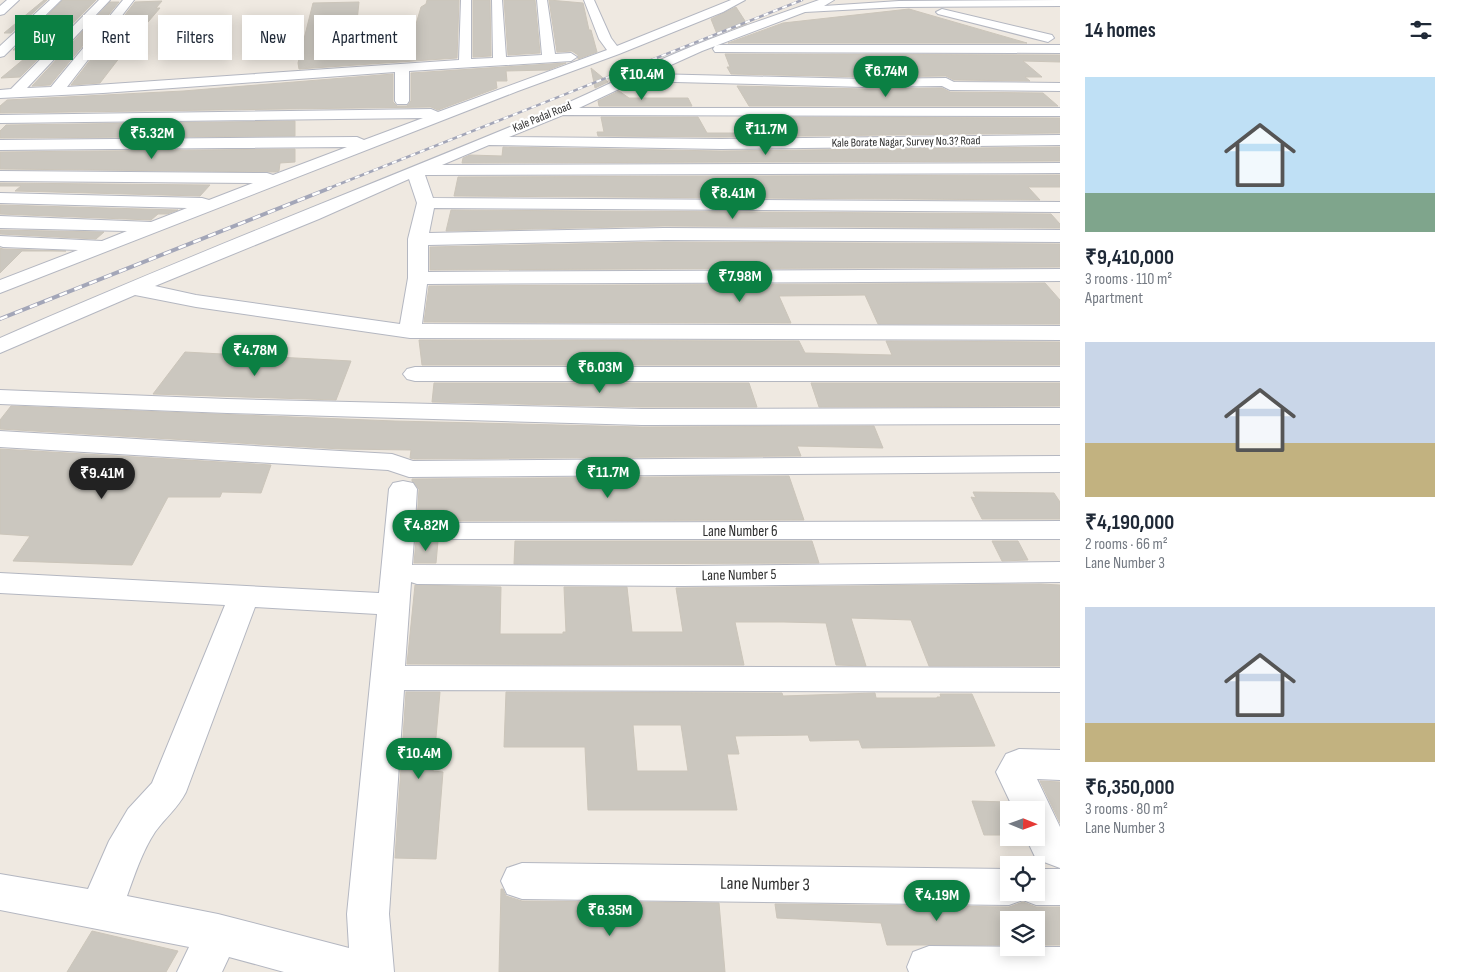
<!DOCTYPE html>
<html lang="en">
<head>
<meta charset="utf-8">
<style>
  :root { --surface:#fff; --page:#f2f2f3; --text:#1f2937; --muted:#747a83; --accent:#0b8043 }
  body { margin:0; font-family:"Sofia Sans Condensed",sans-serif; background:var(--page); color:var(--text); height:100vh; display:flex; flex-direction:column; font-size:19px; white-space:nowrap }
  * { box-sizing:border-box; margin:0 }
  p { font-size:16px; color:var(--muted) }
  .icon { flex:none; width:28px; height:28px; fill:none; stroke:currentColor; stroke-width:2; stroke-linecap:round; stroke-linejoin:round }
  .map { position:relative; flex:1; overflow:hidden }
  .sheet { display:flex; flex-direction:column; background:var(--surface); width:400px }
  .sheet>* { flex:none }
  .guide { position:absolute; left:15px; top:15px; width:475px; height:45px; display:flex; gap:10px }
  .needle { width:32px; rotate:91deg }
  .buttons { position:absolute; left:1000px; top:801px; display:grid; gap:10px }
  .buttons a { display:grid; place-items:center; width:45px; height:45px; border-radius:0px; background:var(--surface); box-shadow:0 2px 12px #0003; font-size:25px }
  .price { position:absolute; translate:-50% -42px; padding:0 11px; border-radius:18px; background:var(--accent); color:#fff; font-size:16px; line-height:32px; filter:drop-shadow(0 1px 2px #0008) }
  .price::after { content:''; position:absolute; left:50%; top:30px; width:15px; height:11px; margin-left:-8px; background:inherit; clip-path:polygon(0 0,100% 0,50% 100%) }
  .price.active { background:#222; color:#fff }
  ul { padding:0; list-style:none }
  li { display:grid; align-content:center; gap:10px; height:265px; padding:0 25px }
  li span { display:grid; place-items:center; height:155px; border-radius:0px; color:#555 }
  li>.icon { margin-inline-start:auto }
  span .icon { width:90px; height:90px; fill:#fffc; stroke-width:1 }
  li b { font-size:21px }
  h2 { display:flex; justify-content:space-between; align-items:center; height:60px; padding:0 25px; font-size:21px }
  .chip { padding:0 18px; border-radius:0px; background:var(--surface); box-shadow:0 2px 12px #0003; font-size:18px; line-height:45px }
  .chip.active { background:var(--accent); color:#fff }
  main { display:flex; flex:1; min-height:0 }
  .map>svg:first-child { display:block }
  .building { fill:#cbc7bf; stroke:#cbc5ba; fill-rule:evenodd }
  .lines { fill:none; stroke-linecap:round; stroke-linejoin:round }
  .minor-casing { stroke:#b4b7c1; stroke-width:2 }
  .minor { fill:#fff; fill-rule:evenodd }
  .rail-far1-casing { stroke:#a3a6b8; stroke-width:2.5 }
  .rail-casing { stroke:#a3a6b8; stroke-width:4 }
  .rail-far1 { stroke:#fff; stroke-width:2; stroke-dasharray:5; stroke-linecap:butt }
  .rail { stroke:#fff; stroke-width:2.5; stroke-dasharray:8; stroke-linecap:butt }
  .labels { text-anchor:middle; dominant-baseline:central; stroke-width:4.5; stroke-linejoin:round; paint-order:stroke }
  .far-street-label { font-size:12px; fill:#2e2e2e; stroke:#fff }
  .street-label { font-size:15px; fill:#2e2e2e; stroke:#fff }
  .near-street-label { font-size:18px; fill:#2e2e2e; stroke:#fff }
</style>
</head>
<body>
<main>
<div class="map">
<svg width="1060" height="972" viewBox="0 0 1060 972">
  <rect width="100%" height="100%" fill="#efe9e1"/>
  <path class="building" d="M44,0H47L11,33H4Z
    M63,0H96L20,77L1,78L36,49L13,50Z
    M427,0H459L457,58L299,69L298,63L313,3L359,2L354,50L409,48L421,7L426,4Z
    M473,0H490L491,56L473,57Z
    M504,0H535L540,53L508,55Z
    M549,0L583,3L589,30H591L597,52L578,59V55L572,51L557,52Z
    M162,1L156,8H160L118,57H120L100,83L71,85L135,2Z
    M110,2H119L50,85L32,86Z
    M736,7L747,24L717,34L711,19Z
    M909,9L1027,43H728L783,23Z
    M725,54L1060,55V62L1023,61L1042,77H1025L1030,81L954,80L946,76L865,77L731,74L727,67H730Z
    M566,63L548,70L506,71L507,81H496L497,88L438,110L431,107L0,113V106L7,100L183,91L393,74V102L397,106H407L411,101V73Z
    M591,68L608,82L595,88Z
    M737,86L865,89L942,88L950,92L1043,93L1058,106H749Z
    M619,91L629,98H688L692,106H599L598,101Z
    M601,117H698L707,133H764L755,117L1060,118V133L721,137L598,136L597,132H604Z
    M295,121V136L0,138V131L6,125Z
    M503,147L721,151L1060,147V161L462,163L463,158L470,155L502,156Z
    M295,149V162L280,163L279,171L276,172L0,169V152Z
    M1060,175V187H1028L1040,200L454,196L458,177Z
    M0,183L210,185L200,196L15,191L21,186H0Z
    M0,205L178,210L167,214H158L151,220L0,214Z
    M451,210L1051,214L1060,224V228L664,226L446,231Z
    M0,230L104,232L96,239L0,234Z
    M664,242L1060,244V267L430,270V247Z
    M0,248L3,249L66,251H22L0,273Z
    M1045,283L1060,300V324H878L865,295L779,296L791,323L424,322L429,286Z
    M419,340L799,341L805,353L892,355L886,341L1060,342V365H422Z
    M185,352L351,361L336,400L153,394Z
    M434,383H749L757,407H642L432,402Z
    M811,383H1060V406L819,407Z
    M11,406L395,421L642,427L874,426L883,448L797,446L801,456L414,459L410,458L411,450L341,449L0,429V420Z
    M0,449L271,465L261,493L222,492L220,497H168L132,565L13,561L30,536L0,534Z
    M789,476L804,520L417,521L419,489L412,481V479Z
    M973,492L1054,493L1060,502V519H982L971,497L976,498Z
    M416,541H438L436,563H414Z
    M515,541H812L819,563L514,564Z
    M992,541H1018L1028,560L1002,561Z
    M1041,584L1060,585V666H929L911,620L851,618L866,666L836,665L826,623L784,622H735L744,665L407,664L415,585L501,587L500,634H563V632H566L564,587H627L632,632H683L676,588Z
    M406,692H440L433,771L443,772L436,859L395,858Z
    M506,692L782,693L783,696L875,693L876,698H937V697H941L940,694H972L995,746L862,748L859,740L810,741L808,735L735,736L739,754H727L737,810H588L585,747H504ZM633,725H681L688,771H637Z
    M1040,781L1060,782V823Z
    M972,801L1008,802L1012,810H1009V835H984Z
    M501,889H503L506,896L522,901L719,903L725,972H499Z
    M1023,902L1036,907H1060V945H1036V920H1009V945H887L881,923L777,918L775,904L1009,907Z
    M92,931L178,951L166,972H67Z"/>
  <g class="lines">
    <defs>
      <path id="minor" d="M7,0H19L4,14L0,15V6Z
        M50,0H61L4,56L0,57V46Z
        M99,0H110L27,88L51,87L123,0H134L67,87L459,60L461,0H471V59L493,58L492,0H502L506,57L542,55L537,0H547L555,54L571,53L577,57L571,61L409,71V101L407,104H397L395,101V72L103,93L0,98V90L11,89Z
        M584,0H594L611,38L617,46L731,0H745L723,12L619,54L518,91L0,293V280L78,250L3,247L0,246V236L102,241L127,231L0,228V216L151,222L187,208L0,203V193L202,198L209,200L253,183L0,181V171L267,173L273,175L347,147L0,150V140L357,137L364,140L423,118L0,123V115L431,109L438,112L607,50L599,39Z
        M819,0H834L824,6L899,1L1060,0V6L899,7L805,12L702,51L651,74L865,79L946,78L954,82L1060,83V91L950,90L942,86L865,87L636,81L579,108H1060V116L563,115L509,137L721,139L1060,135V145L721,149L489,145L442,165L1060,163V173L425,175L433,198L1060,202V212L434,208L429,233L664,228L1060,230V242L664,240L428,245V272L1060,269V281L427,284L422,324L1060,326V340L410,338L196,307L135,295L0,353V338C182,258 368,186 551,110C599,90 645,65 693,46C734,29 777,15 819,0ZM409,179L417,203L408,239V278L400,324L196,295L155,286L319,219Z
        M942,9L1052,35L1054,38L1048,42L938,14L936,12Z
        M719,45H1060V53L715,52L713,49L715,46Z
        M415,367H1060V381H415L407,379L403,374L407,369Z
        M0,390L227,399L642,409L1060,408V424L642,425L227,413L0,404Z
        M0,431L392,454L413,461L1060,456V472L409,477L388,470L0,447Z
        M403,481L413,483L417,489L415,523L1060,521V539H414L412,565L682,566L1060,562V582L682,586L417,584L411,582L405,666L1060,668V692L404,690L389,914L394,972H284L229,957L222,972H177L189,947L0,910V874L88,889L109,841L128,809L152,783L225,605L0,593V573L379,593L389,489L393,483ZM255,607L377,614L347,914L349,948L218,914L127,896C135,874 142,852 155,832C165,818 178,808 186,792Z
        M1019,749L1060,750V780L1037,779L1060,827V868L1036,859L1026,838H1036V810H1014L996,772L1006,754Z
        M522,863L1009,869V892H1036V869H1060V905H1036L1023,900L1009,905L522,899L507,894L501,881L507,868Z
        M929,946L1060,947V972H909L907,967L913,952Z"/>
    </defs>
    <use href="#minor" class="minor-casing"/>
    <use href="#minor" class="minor"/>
    <defs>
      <path id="rail-far1" d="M327,189L802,0"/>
      <path id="rail" d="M0,319L330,188"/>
    </defs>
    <use href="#rail-far1" class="rail-far1-casing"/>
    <use href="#rail" class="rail-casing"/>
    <use href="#rail-far1" class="rail-far1"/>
    <use href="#rail" class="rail"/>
  </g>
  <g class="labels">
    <g class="far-street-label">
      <text transform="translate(542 117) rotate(-22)">Kale Padal Road</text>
      <text transform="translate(906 142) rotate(-1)">Kale Borate Nagar, Survey No.3? Road</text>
    </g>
    <g class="street-label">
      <text x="740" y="531">Lane Number 6</text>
      <text transform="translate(739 575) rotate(-1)">Lane Number 5</text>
    </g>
    <g class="near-street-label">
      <text transform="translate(765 884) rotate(1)">Lane Number 3</text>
    </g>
  </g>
</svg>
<div class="buttons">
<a><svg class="needle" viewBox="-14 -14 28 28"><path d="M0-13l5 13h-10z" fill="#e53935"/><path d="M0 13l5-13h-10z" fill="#747a83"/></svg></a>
<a><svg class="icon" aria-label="locate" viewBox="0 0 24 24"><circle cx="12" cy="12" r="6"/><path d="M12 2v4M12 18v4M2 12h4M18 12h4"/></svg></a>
<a><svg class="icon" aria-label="layers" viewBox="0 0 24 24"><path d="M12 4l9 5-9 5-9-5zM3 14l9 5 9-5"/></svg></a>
</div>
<b class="price" style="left:886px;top:98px">₹6.74M</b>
<b class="price" style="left:642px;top:101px">₹10.4M</b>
<b class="price" style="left:766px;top:156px">₹11.7M</b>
<b class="price" style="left:152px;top:160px">₹5.32M</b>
<b class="price" style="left:733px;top:220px">₹8.41M</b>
<b class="price" style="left:740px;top:303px">₹7.98M</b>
<b class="price" style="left:255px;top:377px">₹4.78M</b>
<b class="price" style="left:600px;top:394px">₹6.03M</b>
<b class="price" style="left:608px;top:499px">₹11.7M</b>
<b class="price active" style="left:102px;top:500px">₹9.41M</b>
<b class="price" style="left:426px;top:552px">₹4.82M</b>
<b class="price" style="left:419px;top:780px">₹10.4M</b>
<b class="price" style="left:937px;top:922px">₹4.19M</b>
<b class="price" style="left:610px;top:937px">₹6.35M</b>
<div class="guide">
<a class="chip active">Buy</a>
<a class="chip">Rent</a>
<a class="chip">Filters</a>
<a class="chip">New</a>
<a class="chip">Apartment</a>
</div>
</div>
<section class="sheet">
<h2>14 homes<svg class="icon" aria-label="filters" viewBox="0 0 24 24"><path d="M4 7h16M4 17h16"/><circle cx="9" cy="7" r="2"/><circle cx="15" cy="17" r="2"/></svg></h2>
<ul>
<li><span style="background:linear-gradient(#bfe0f5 75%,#7fa58c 0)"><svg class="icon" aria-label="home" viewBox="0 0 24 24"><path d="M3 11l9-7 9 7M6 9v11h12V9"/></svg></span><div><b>₹9,410,000</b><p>3 rooms · 110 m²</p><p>Apartment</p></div></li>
<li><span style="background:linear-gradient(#c9d6e8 65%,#c2b280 0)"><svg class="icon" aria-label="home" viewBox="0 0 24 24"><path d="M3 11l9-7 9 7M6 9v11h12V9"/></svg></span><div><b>₹4,190,000</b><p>2 rooms · 66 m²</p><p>Lane Number 3</p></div></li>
<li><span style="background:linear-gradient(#c9d6e8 75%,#c2b280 0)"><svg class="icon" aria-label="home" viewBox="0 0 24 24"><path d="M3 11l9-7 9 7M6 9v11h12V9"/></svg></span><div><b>₹6,350,000</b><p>3 rooms · 80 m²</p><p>Lane Number 3</p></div></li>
</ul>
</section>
</main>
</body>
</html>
